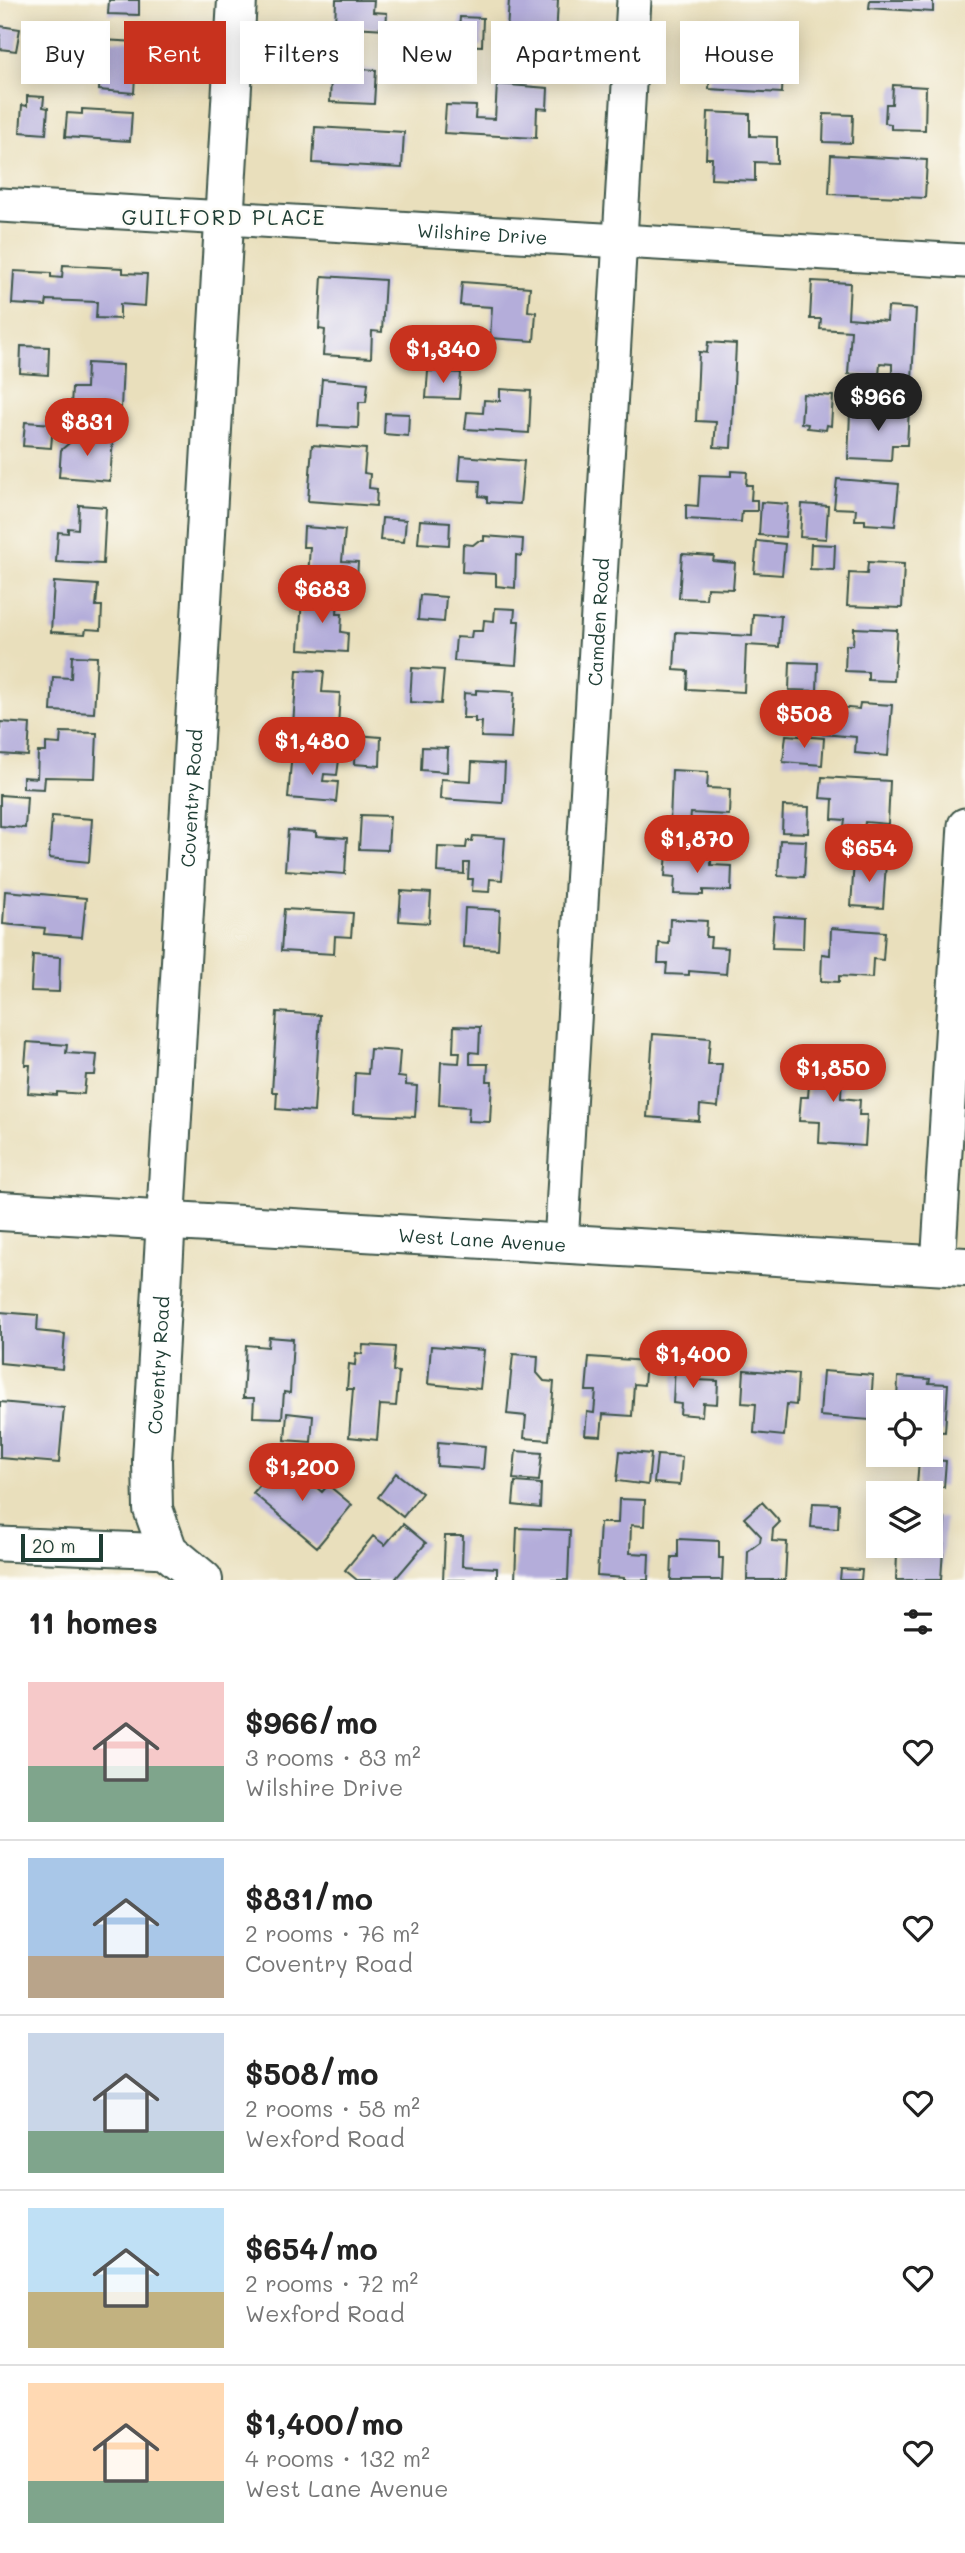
<!DOCTYPE html>
<html lang="en">
<head>
<meta charset="utf-8">
<style>
  :root { --surface:#fff; --page:#f2f2f2; --text:#222; --muted:#767676; --line:#e0e0e0; --accent:#c8321e }
  body { margin:0; font-family:Mali,sans-serif; background:var(--page); color:var(--text); height:100vh; display:flex; flex-direction:column; font-size:26px; white-space:nowrap }
  * { box-sizing:border-box; margin:0 }
  p { font-size:23px; color:var(--muted) }
  .icon { flex:none; width:38px; height:38px; fill:none; stroke:currentColor; stroke-width:2; stroke-linecap:round; stroke-linejoin:round }
  .map { position:relative; height:1580px; overflow:hidden }
  .sheet { display:flex; flex-direction:column; background:var(--surface); flex:1 }
  .sheet>* { flex:none }
  .top-card { position:absolute; left:21px; top:21px; width:924px; height:63px; display:flex; gap:14px }
  .buttons { position:absolute; left:866px; top:1390px; display:grid; gap:14px }
  .buttons a { display:grid; place-items:center; width:77px; height:77px; border-radius:0px; background:var(--surface); box-shadow:0 4px 18px #0003; font-size:35px }
  .scale { position:absolute; left:21px; bottom:18px; width:82px; box-sizing:border-box; padding-left:7px; border:4px solid #1f3d34; border-top:0; font-size:19px; line-height:24px; white-space:nowrap; color:#1f3d34; -webkit-text-stroke:5px #fdfcf7; paint-order:stroke }
  .price { position:absolute; translate:-50% -60px; padding:0 16px; border-radius:24px; background:var(--accent); color:#fff; font-size:23px; line-height:46px; filter:drop-shadow(0 2px 4px #0008) }
  .price::after { content:''; position:absolute; left:50%; top:42px; width:21px; height:16px; margin-left:-10px; background:inherit; clip-path:polygon(0 0,100% 0,50% 100%) }
  .price.active { background:#222; color:#fff }
  ul { padding:0; list-style:none }
  li { display:flex; align-items:center; gap:21px; height:175px; padding:0 28px }
  li+li { border-top:2px solid var(--line) }
  li span { display:grid; place-items:center; flex:none; width:196px; height:140px; border-radius:0px; color:#555 }
  li>.icon { margin-inline-start:auto }
  span .icon { width:84px; height:84px; fill:#fffc; stroke-width:1 }
  li b { font-size:30px }
  h2 { display:flex; justify-content:space-between; align-items:center; height:84px; padding:0 28px; font-size:30px }
  .chip { padding:0 24px; border-radius:0px; background:var(--surface); box-shadow:0 4px 18px #0003; font-size:24px; line-height:63px }
  .chip.active { background:var(--accent); color:#fff }
  .map>svg:first-child { display:block }
  .building { fill:#b4adda }
  .lines { fill:none; stroke-linecap:round; stroke-linejoin:round }
  .street-casing { stroke:#3d5548; stroke-width:37 }
  .secondary-casing { stroke:#3d5548; stroke-width:42 }
  .primary-casing { stroke:#3d5548; stroke-width:42 }
  .street { stroke:#fff; stroke-width:33 }
  .secondary { stroke:#fff; stroke-width:38 }
  .primary { stroke:#fff; stroke-width:38 }
  .labels { text-anchor:middle; dominant-baseline:central; stroke-width:5; stroke-linejoin:round; paint-order:stroke }
  .street-label { font-size:19px; fill:#1f3d34; stroke:#fdfcf7 }
  .neighbourhood-label { font-size:21px; letter-spacing:2px; fill:#1f3d34; stroke:#fdfcf7 }
</style>
</head>
<body>
<div class="map">
<svg width="965" height="1580" viewBox="0 0 965 1580">
  <rect width="100%" height="100%" fill="#fdfcf7"/>
  <filter id="ink" filterUnits="userSpaceOnUse"><feTurbulence type="fractalNoise" baseFrequency=".0143" numOctaves="2"/><feDisplacementMap in="SourceGraphic" scale="14" xChannelSelector="R" yChannelSelector="G"/><feConvolveMatrix kernelMatrix="1 2 1 2 8 2 1 2 1" color-interpolation-filters="sRGB"/></filter>
  <filter id="wash" filterUnits="userSpaceOnUse"><feTurbulence type="fractalNoise" baseFrequency=".00686" numOctaves="4" result="noise"/><feDisplacementMap in="SourceGraphic" scale="28" xChannelSelector="R" yChannelSelector="G"/><feGaussianBlur stdDeviation="1.57" result="paint"/><feColorMatrix in="noise" values="0 0 0 0 0 0 0 0 0 0 0 0 0 0 0 0 0 1.4 0 .05"/><feComposite in="paint" operator="in"/></filter>
  <g filter="url(#wash)">
    <rect width="100%" height="100%" fill="#e9dfbc"/>
    <g id="blocks">
      <path class="building" d="M109,0H139V15L108,14Z
        M336,0H374L373,12L387,13L386,29L335,26Z
        M509,0H558L556,39L522,37V32L507,31Z
        M870,0H933V12L869,8Z
        M460,17L483,18L482,46L458,45Z
        M739,24L778,26L777,47L784,48L782,93L709,89L711,55L737,57Z
        M42,25H69V49H41Z
        M0,26L20,29L16,51L0,49Z
        M102,40L137,42L134,93L99,90Z
        M405,47L434,49L433,76L403,74Z
        M332,51L361,52L360,69L376,70L374,104L330,102Z
        M497,84L548,88L547,109L537,108L536,138L444,133L446,105L476,106L475,118L495,119Z
        M893,85L926,87L925,130L891,129V124L885,123L886,104H892Z
        M27,96L44,97L43,107L48,108L46,134L20,132L22,105L27,106Z
        M82,109L132,112L130,141L65,137L67,113L82,114Z
        M708,112L750,114V136L777,137V163L755,162V181L711,179L712,158H706Z
        M824,114L853,115L852,143L823,142Z
        M315,127L404,132L402,168L313,163Z
        M831,155L927,160L925,198L829,194Z
        M63,265L123,268V273L147,274L145,306L120,304V319L96,318L97,302L47,300L46,306L12,304L14,271L51,273V277L62,278Z
        M322,276L385,280L382,332L372,331L371,358L323,355L325,330L319,329Z
        M812,281L850,283L848,318L887,321L888,307L916,309L912,379L892,377V364L880,363L879,376L848,374L851,331L820,329L821,319H810Z
        M462,282L530,287L528,311L536,312L534,341L490,338L492,307L460,305Z
        M432,335L462,336L461,369L430,367Z
        M708,342L736,344L731,448L714,447L716,422L696,421L699,352L707,353Z
        M21,346L49,347L48,375L20,373Z
        M87,363L123,365L121,408L71,406L72,388H86Z
        M428,371L461,373L459,399L426,398Z
        M322,379L368,383L366,402H359L358,428L318,426Z
        M500,389L531,391L529,433L465,429L467,412L483,413L484,400L500,401Z
        M803,394L833,396L831,426L827,425L826,430L807,428L808,424L801,423Z
        M873,407L909,408L907,445H892L891,461L848,459L850,413L873,414Z
        M385,413L409,414L408,436L384,434Z
        M25,422L53,424L51,448L23,446Z
        M80,434L113,437L110,481L59,477L61,450Z
        M312,445L366,449L364,473L370,474L369,488L377,489L376,506L308,501Z
        M461,456L524,461L520,504L487,502V497L479,496L480,481L459,480Z
        M731,471L747,472L746,485H752L751,500H757V511H742L741,522L686,519V505L698,506L700,475L731,476Z
        M837,479L899,484L895,526L865,524V520H855L856,509L834,508Z
        M761,502L788,504L785,537L759,535Z
        M802,504L828,506L826,539L800,537Z
        M79,505L106,507L103,564L56,562L58,532L68,533V528L78,529Z
        M382,518L406,520L404,542L380,540Z
        M420,520L450,522L449,545L418,543Z
        M304,527L345,530L342,561L358,562L357,579L308,576L310,547H303Z
        M484,536L523,539L522,556L516,555L515,588L496,586V574L462,572L463,544L473,545L478,541H484Z
        M757,541L785,544L782,575L754,573Z
        M811,544L835,545L834,570L810,569Z
        M682,554L714,556L713,561L735,563L733,589L707,588L706,599L679,598Z
        M868,562L904,564L902,608L847,606L849,573L867,574Z
        M54,582L98,585L96,606H102L101,630L86,629L85,634L51,632Z
        M420,595L446,597L444,622L418,620Z
        M302,596L338,598L337,614H342L341,632L348,633L347,652L299,649Z
        M495,608L515,609L514,621H519L516,665L454,661L456,637L471,638L472,631H483L484,620L494,621Z
        M753,614L781,616L779,647L746,645L744,692L687,689L688,671L674,670L676,632L752,636Z
        M854,628L897,630L894,681L868,680V672L845,671L846,645H853Z
        M72,656L97,657L94,713L51,711L53,677L71,678Z
        M790,662L818,663L817,691L789,690Z
        M412,668L444,670L441,704L410,702Z
        M297,670L324,671L322,692L340,693L338,728L293,725Z
        M476,690L514,692L511,738L481,737L482,722H475V718H463L464,693L476,694Z
        M860,703L892,705L888,756L855,753L856,737L823,734L826,706L859,709Z
        M0,722L30,724L28,756L0,754Z
        M61,732L97,733L95,778L45,777L44,789L23,788V777L37,778L38,752H46V743L60,744Z
        M356,735L381,737L380,766L354,764Z
        M786,735L824,738L822,765L783,762Z
        M422,747L448,748L447,772L421,770Z
        M292,751L323,753L322,758L339,760L337,775L324,774L323,781L338,782L336,802L288,798Z
        M472,762L505,764L503,803L440,799L441,779L471,781Z
        M672,770L708,772L707,788L730,789L729,815L691,813L690,824L670,823Z
        M822,777L890,781L888,824L865,822L864,828L844,826L845,820L832,819L833,799L820,798Z
        M0,795L27,797L25,828L0,826Z
        M783,806L809,807L808,833L782,832Z
        M361,815L390,816L388,850L359,849Z
        M52,816L92,819L89,862L49,858Z
        M288,830L316,832V836L347,838L345,874L285,870Z
        M473,836L505,838L502,880L490,879L489,892L472,891L473,879H468L469,863H464V874L437,872L438,847L466,848L467,841H472Z
        M780,840L806,841L804,877L778,876Z
        M667,854L711,856V865L732,866L731,891L703,890V895L674,894L675,877L665,876Z
        M854,861L886,863L883,908L851,906Z
        M5,891L86,898L82,937L44,934L45,928L3,924Z
        M401,891L431,893L429,923L399,921Z
        M465,908L500,910L498,949L463,947Z
        M284,909L353,913L351,937L335,936L334,954L281,951Z
        M774,916L804,918L803,949L772,948Z
        M670,919L707,921L706,937H711L710,947L728,948L726,974L689,971V975L666,974L667,963H658L659,943L669,944Z
        M831,928L885,932L883,960L873,959L872,978L839,976V982L821,981L822,954L830,955Z
        M33,955L60,957L59,992L31,991Z
        M277,1012L320,1015L314,1112L276,1109L277,1092H272Z
        M454,1026L480,1027L479,1053L470,1052V1064H488L487,1081H492L490,1122L468,1121L469,1107L439,1105L441,1062L459,1063L460,1052H453Z
        M653,1034L710,1038L708,1064H722L718,1107L700,1105L699,1121L647,1117Z
        M27,1042L67,1045L66,1053L97,1055L95,1075H86L84,1094L57,1092V1095L28,1093L30,1065H25Z
        M370,1049L400,1051L398,1077L406,1078V1085L417,1086L415,1117L353,1114L355,1073L368,1074Z
        M817,1049L843,1051L841,1098L860,1100L859,1115H867L865,1146L819,1143L820,1122L799,1121L801,1097H808L810,1072L816,1073Z
        M0,1312L38,1315L37,1331L65,1334L62,1369L0,1363Z
        M269,1337L293,1339L290,1393L284,1392L282,1418L253,1417L254,1398H243L246,1345L268,1347Z
        M363,1345L395,1347L393,1371L399,1372L396,1406L380,1405L377,1440L349,1437L353,1389H347L349,1364L355,1365L356,1353L362,1354Z
        M431,1346L484,1350L480,1389L428,1384Z
        M513,1354L538,1356L537,1373L544,1381L554,1382L549,1440L524,1438L526,1416L507,1414Z
        M589,1357L646,1361L644,1385L634,1384L632,1416L603,1414L601,1436L585,1435L587,1412L594,1413L596,1391H586Z
        M675,1363L698,1365L697,1380L718,1381L717,1404L703,1403L702,1416L680,1414L681,1404L673,1403Z
        M744,1370L798,1374L796,1405L787,1404L784,1436L754,1433L756,1404L742,1403Z
        M823,1371L873,1375L870,1420L820,1416Z
        M898,1377L930,1379L929,1383L948,1384L945,1432L931,1431V1402H897Z
        M0,1402L64,1408L59,1463L0,1458Z
        M287,1413L313,1416L311,1442L285,1440Z
        M438,1442L485,1446L483,1469L437,1466Z
        M516,1451L542,1453L539,1481L513,1479Z
        M620,1451L651,1454L648,1485L617,1481Z
        M657,1455L682,1457L680,1485L654,1483Z
        M283,1459L322,1492L328,1485L352,1505L317,1547L253,1493Z
        M919,1459L946,1461L944,1487L917,1485Z
        M396,1473L422,1493L403,1517L378,1497Z
        M515,1482L541,1484L540,1508L513,1505Z
        M619,1499L645,1500L644,1526L631,1525L630,1553L649,1554L648,1580H624V1578L597,1576L600,1523H618Z
        M762,1502L780,1522L773,1529L772,1541L787,1542L785,1580H747L748,1551L760,1542L761,1536L744,1518Z
        M813,1503L839,1504L838,1529L811,1527Z
        M931,1517L945,1518L941,1580H896L897,1554L912,1555V1545H931Z
        M403,1524L426,1543L396,1578L399,1580H357L345,1570L373,1536L385,1545Z
        M517,1528L570,1530L568,1580H515Z
        M445,1536H463L462,1566L497,1568V1580H443Z
        M678,1539L719,1541V1558H723L722,1580H671L672,1557H678Z
        M841,1569L862,1570L861,1580H840Z"/>
    </g>
  </g>
  <g filter="url(#ink)">
    <use href="#blocks" fill-opacity="0" stroke="#3d5548" stroke-width="2"/>
    <g class="lines">
      <defs>
        <g id="street">
          <path id="s1" d="M0,205L965,261"/>
          <path id="s2" d="M561,1244L634,0"/>
          <path d="M938,1266L965,825"/>
          <path d="M0,1544L168,1551"/>
        </g>
        <g id="secondary">
          <path id="s3" d="M203,1580L168,1551L153,1509L152,1460L237,0"/>
        </g>
        <g id="primary">
          <path id="s4" d="M0,1211L965,1267"/>
        </g>
      </defs>
      <use href="#street" class="street-casing"/>
      <use href="#secondary" class="secondary-casing"/>
      <use href="#primary" class="primary-casing"/>
      <use href="#street" class="street"/>
      <use href="#secondary" class="secondary"/>
      <use href="#primary" class="primary"/>
    </g>
  </g>
  <g class="labels">
    <g class="street-label">
      <text stroke="none"><textPath href="#s1" startOffset="483">Wilshire Drive</textPath></text>
      <text stroke="none"><textPath href="#s2" startOffset="623">Camden Road</textPath></text>
      <text stroke="none"><textPath href="#s3" startOffset="802">Coventry Road</textPath></text>
      <text stroke="none"><textPath href="#s4" startOffset="483">West Lane Avenue</textPath></text>
      <text stroke="none"><textPath href="#s3" startOffset="234">Coventry Road</textPath></text>
    </g>
    <g class="neighbourhood-label">
      <text x="224" y="216">GUILFORD PLACE</text>
    </g>
  </g>
</svg>
<div class="buttons">
<a><svg class="icon" aria-label="locate" viewBox="0 0 24 24"><circle cx="12" cy="12" r="6"/><path d="M12 2v4M12 18v4M2 12h4M18 12h4"/></svg></a>
<a><svg class="icon" aria-label="layers" viewBox="0 0 24 24"><path d="M12 4l9 5-9 5-9-5zM3 14l9 5 9-5"/></svg></a>
</div>
<div class="scale">20 m</div>
<b class="price" style="left:443px;top:385px">$1,340</b>
<b class="price active" style="left:878px;top:433px">$966</b>
<b class="price" style="left:87px;top:458px">$831</b>
<b class="price" style="left:322px;top:625px">$683</b>
<b class="price" style="left:804px;top:750px">$508</b>
<b class="price" style="left:312px;top:777px">$1,480</b>
<b class="price" style="left:697px;top:875px">$1,870</b>
<b class="price" style="left:869px;top:884px">$654</b>
<b class="price" style="left:833px;top:1104px">$1,850</b>
<b class="price" style="left:693px;top:1390px">$1,400</b>
<b class="price" style="left:302px;top:1503px">$1,200</b>
<div class="top-card">
<a class="chip">Buy</a>
<a class="chip active">Rent</a>
<a class="chip">Filters</a>
<a class="chip">New</a>
<a class="chip">Apartment</a>
<a class="chip">House</a>
</div>
</div>
<section class="sheet">
<h2>11 homes<svg class="icon" aria-label="filters" viewBox="0 0 24 24"><path d="M4 7h16M4 17h16"/><circle cx="9" cy="7" r="2"/><circle cx="15" cy="17" r="2"/></svg></h2>
<ul>
<li><span style="background:linear-gradient(#f6c9c9 60%,#7fa58c 0)"><svg class="icon" aria-label="home" viewBox="0 0 24 24"><path d="M3 11l9-7 9 7M6 9v11h12V9"/></svg></span><div><b>$966/mo</b><p>3 rooms · 83 m²</p><p>Wilshire Drive</p></div><svg class="icon" aria-label="heart" viewBox="0 0 24 24"><path d="M12 20l-8-8c-3-5 5-10 8-4 3-6 11-1 8 4z"/></svg></li>
<li><span style="background:linear-gradient(#a9c7e8 70%,#b9a48a 0)"><svg class="icon" aria-label="home" viewBox="0 0 24 24"><path d="M3 11l9-7 9 7M6 9v11h12V9"/></svg></span><div><b>$831/mo</b><p>2 rooms · 76 m²</p><p>Coventry Road</p></div><svg class="icon" aria-label="heart" viewBox="0 0 24 24"><path d="M12 20l-8-8c-3-5 5-10 8-4 3-6 11-1 8 4z"/></svg></li>
<li><span style="background:linear-gradient(#c9d6e8 70%,#7fa58c 0)"><svg class="icon" aria-label="home" viewBox="0 0 24 24"><path d="M3 11l9-7 9 7M6 9v11h12V9"/></svg></span><div><b>$508/mo</b><p>2 rooms · 58 m²</p><p>Wexford Road</p></div><svg class="icon" aria-label="heart" viewBox="0 0 24 24"><path d="M12 20l-8-8c-3-5 5-10 8-4 3-6 11-1 8 4z"/></svg></li>
<li><span style="background:linear-gradient(#bfe0f5 60%,#c2b280 0)"><svg class="icon" aria-label="home" viewBox="0 0 24 24"><path d="M3 11l9-7 9 7M6 9v11h12V9"/></svg></span><div><b>$654/mo</b><p>2 rooms · 72 m²</p><p>Wexford Road</p></div><svg class="icon" aria-label="heart" viewBox="0 0 24 24"><path d="M12 20l-8-8c-3-5 5-10 8-4 3-6 11-1 8 4z"/></svg></li>
<li><span style="background:linear-gradient(#ffd9b3 70%,#7fa58c 0)"><svg class="icon" aria-label="home" viewBox="0 0 24 24"><path d="M3 11l9-7 9 7M6 9v11h12V9"/></svg></span><div><b>$1,400/mo</b><p>4 rooms · 132 m²</p><p>West Lane Avenue</p></div><svg class="icon" aria-label="heart" viewBox="0 0 24 24"><path d="M12 20l-8-8c-3-5 5-10 8-4 3-6 11-1 8 4z"/></svg></li>
</ul>
</section>
</body>
</html>
